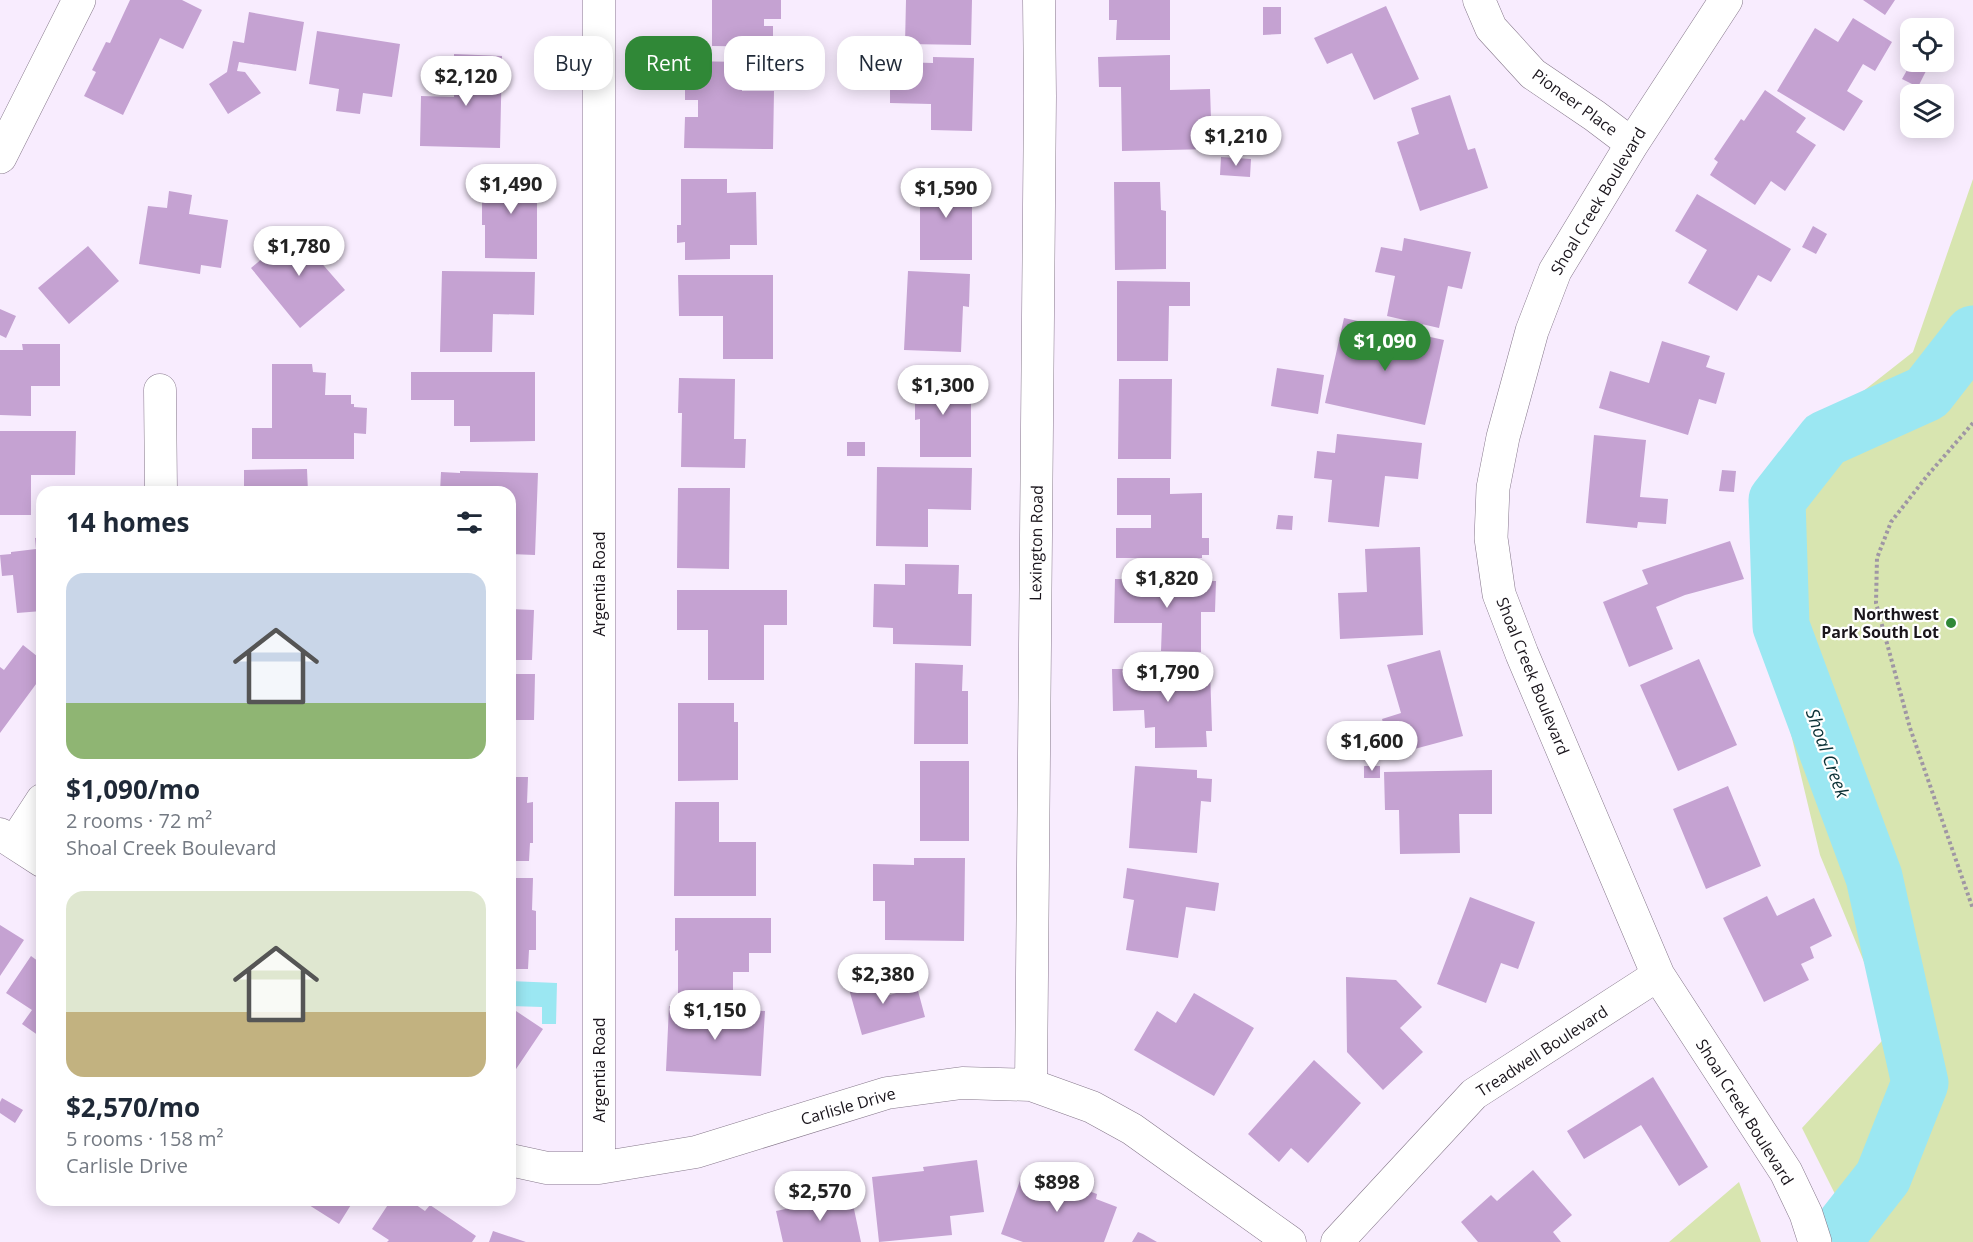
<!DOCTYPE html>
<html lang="en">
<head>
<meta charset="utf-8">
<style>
  :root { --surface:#fff; --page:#f6f6f7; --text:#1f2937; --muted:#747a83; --accent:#308837 }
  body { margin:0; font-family:"Open Sans",sans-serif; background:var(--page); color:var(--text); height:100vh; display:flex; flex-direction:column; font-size:22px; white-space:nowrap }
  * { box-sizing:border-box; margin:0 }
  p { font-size:20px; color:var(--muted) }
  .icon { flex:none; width:33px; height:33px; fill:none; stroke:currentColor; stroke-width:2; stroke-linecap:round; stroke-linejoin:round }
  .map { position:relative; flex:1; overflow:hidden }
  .panel { position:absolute; left:36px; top:486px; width:480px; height:720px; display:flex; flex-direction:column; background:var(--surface); border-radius:18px; box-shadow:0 3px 15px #0003 }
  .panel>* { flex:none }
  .banner { position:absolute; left:534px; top:36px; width:570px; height:54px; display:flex; gap:12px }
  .controls { position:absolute; left:1900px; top:18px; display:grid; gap:12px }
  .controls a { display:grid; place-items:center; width:54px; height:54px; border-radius:12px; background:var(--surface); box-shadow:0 3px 15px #0003; font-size:30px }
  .price { position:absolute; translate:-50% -51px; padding:0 14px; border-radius:21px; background:#fff; color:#222; font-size:20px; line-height:39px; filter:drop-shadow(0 2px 3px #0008) }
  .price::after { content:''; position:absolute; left:50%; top:36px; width:18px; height:14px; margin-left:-9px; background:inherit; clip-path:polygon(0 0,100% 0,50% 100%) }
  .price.active { background:var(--accent); color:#fff }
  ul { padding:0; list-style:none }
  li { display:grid; align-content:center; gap:12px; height:318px; padding:0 30px }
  li span { display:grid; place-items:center; height:186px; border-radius:18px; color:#555 }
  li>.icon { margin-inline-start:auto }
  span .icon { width:108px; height:108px; fill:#fffc; stroke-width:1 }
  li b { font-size:26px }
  h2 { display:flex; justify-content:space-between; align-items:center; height:72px; padding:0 30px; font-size:26px }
  .pill { padding:0 21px; border-radius:18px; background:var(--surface); box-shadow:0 3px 15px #0003; font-size:21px; line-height:54px }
  .pill.active { background:var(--accent); color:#fff }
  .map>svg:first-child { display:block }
  .green { fill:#d8e5b0 }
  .water { fill:#9be7f2 }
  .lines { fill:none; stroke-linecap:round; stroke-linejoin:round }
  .river { stroke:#9be7f2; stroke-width:57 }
  .building { fill:#c5a2d2 }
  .street-casing { stroke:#86788b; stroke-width:33 }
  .secondary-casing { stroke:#86788b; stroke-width:34 }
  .path { stroke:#9f96a4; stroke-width:4; stroke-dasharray:3 3; stroke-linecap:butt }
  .street { stroke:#fff; stroke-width:32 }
  .secondary { stroke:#fff; stroke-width:33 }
  .poi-dot { fill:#308837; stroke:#fff; stroke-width:2 }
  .labels { text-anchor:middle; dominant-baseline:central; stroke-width:4.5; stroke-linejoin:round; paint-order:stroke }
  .street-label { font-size:16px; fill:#1a151c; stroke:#fff }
  .poi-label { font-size:16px; font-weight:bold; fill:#1a151c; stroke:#fff; text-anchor:end }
  .water-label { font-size:18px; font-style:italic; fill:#093035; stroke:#fff }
</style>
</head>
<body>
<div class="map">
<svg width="1973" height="1242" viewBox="0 0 1973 1242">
  <rect width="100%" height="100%" fill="#f8ecfe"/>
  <path class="green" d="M1973,179V1242H1850L1844,1212L1802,1128L1892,1030L1820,855L1762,613L1773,462L1913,352Z
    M1739,1182L1761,1242H1669Z"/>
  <path class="water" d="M510,981L557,983L556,1024H542V1007L510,1006Z"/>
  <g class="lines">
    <path class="river" d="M1832,1242L1883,1177L1920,1083L1874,877L1781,626L1777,500L1825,439L1927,393L1973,334"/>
  </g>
  <path class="building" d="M130,0H182L202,10L183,49L160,38L123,115L84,96L96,72L92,70L106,42L110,43Z
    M712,0H781V19H764V26H773V47L712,46Z
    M906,0H972L971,45L905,44Z
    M1109,0H1170V40H1116L1117,20H1109Z
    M1863,0H1895L1885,15Z
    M1386,6L1419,79L1374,100L1352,53L1327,64L1314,38Z
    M1263,7H1281V34L1263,35Z
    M249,12L304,22L296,71L239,62L237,71L245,72L261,93L228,114L209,84L227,72L233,41L244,43Z
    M1853,18L1892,42L1875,71L1863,64L1847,91L1863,101L1844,131L1777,91L1815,28L1838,42Z
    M317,31L400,44L392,97L363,93L360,114L336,111L339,89L309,84Z
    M454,54L502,56L500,148L420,146L421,96L454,97Z
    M1170,55V90L1210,89L1212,149L1122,151L1121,87H1099L1098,57Z
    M933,57L974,58L972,131L931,130V104L890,103V83L862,82L863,61L933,63Z
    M685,61L743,62L742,91H774L773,149L684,148L685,117H698V100H685Z
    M1911,63L1926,71L1918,87L1902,79Z
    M1765,90L1806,118L1796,132L1816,145L1785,191L1771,181L1755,205L1710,175L1718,162L1714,159L1741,119L1744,121Z
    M1450,95L1468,150L1475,148L1488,188L1420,211L1397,142L1419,134L1411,108Z
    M1221,157L1251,159L1250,177L1220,175Z
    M485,172H537V259L485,258V225H482V198H485Z
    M920,177H972V260H920Z
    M681,179H727V193L756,192L757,245H730V259L685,260V242L677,243V225H681Z
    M1114,182H1160L1161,210L1166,211V269L1115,270Z
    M169,191L192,195L189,214L228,220L221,268L201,265L200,274L139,264L148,206L167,208Z
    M1697,194L1791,249L1771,282L1758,275L1737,311L1688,283L1707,250L1675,231Z
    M1813,226L1827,234L1816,254L1802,247Z
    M308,229L327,251L318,259L345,290L300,328L251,268L294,232L298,237Z
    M1404,238L1471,252L1462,289L1448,286L1439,328L1387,316L1395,276L1375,272L1381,247L1402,251Z
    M88,246L119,281L69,324L38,288Z
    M442,271L535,272L534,315L493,314L492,352H440Z
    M908,271L970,274L969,307L963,306L961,352L904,350Z
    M678,275H773V359H723V316H679Z
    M1117,281L1190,282V306H1169L1168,361H1117Z
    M0,309L16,316L6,338L0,335Z
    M1344,318L1444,340L1425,425L1325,403Z
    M1662,341L1710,356L1706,367L1725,373L1716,404L1699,399L1688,435L1599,408L1610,371L1649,383Z
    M22,344H60V386H31V416L0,415V350H23Z
    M272,364H312L313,372L326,373L325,395H351V404H354V407L367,408L366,434L354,433V459H252V428H272Z
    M1277,368L1324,375L1318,414L1271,406Z
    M411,372H535V441L470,442V426H454V400H411Z
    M915,375H964V402H971V457H920V419L915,420Z
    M679,378L735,379L734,439H746L745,468L681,467L682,413H678Z
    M1119,379H1172L1171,459H1118Z
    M0,431H76L75,475H31V515H0Z
    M1337,434L1422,443L1418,479L1385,476L1379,527L1328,522L1332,480L1314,478L1317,451L1335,453Z
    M1594,435L1646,440L1640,497L1668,499L1666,524L1638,522L1637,528L1586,523Z
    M847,442H865V456H847Z
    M877,467L972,468L971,510L928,509V547L876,546Z
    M307,469L308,492H244V470Z
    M1722,470L1736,471L1734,492L1719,491Z
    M460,471L538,473L535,555L510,554V492H440L441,472L460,473Z
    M1117,478H1170V494L1202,493V538H1209V555H1202V558H1116V528H1151V515H1117Z
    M678,488H730L729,569L677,568Z
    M1278,515L1293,516L1292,530L1276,529Z
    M42,537V611L17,613L13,575L2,576L0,555L11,554V552L36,549L35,538Z
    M1730,541L1744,579L1685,595L1656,607L1673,649L1629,667L1603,602L1648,584L1642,570Z
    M1420,547L1423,635L1340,639L1338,593L1367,592L1365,549Z
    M905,564L959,565L958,594H972L971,646L893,644V628L873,627L874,584L905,585Z
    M1115,579L1216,581L1215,612H1201V652L1161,651L1162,623H1114Z
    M677,590H787V625H764V680H708V630H677Z
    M510,609L534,610L532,660H510Z
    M23,645L42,660V676L0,733V667L4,670Z
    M1440,650L1463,736L1392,755L1382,719L1401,713L1387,665Z
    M1699,659L1737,745L1678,771L1640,685Z
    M915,663L963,665L962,691H968V744H914Z
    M1112,669H1210L1212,731H1206L1207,747L1155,748V727L1145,728L1144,710L1113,711Z
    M510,674H535L534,720H510Z
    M678,703H734V722H738V780L678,781Z
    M920,761H969V841H920Z
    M1135,766L1197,770V778L1212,779L1211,802L1201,801L1197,853L1129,848Z
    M1364,766H1380V778H1364Z
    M1492,770V814H1459L1460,853L1400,854L1399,810H1385L1384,772Z
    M510,777H528L527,803L533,802V843H530L529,861H510Z
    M1728,786L1761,866L1706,889L1673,809Z
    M675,802H719V842H756V896H674Z
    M914,858H965L964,941L885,940V901H873V864L914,865Z
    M1127,868L1219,883L1215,911L1186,907L1178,958L1126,950L1134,900L1123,898Z
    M510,878H533L532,910L536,911V950H529L528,969H510Z
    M1767,896L1777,916L1814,898L1832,936L1810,947L1814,958L1801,964L1809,980L1764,1002L1723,918Z
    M1470,897L1535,922L1518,969L1501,963L1486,1003L1437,984Z
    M675,918H771V953H749V972H733V995H678V950L675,951Z
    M0,925L24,940L0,976Z
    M31,956L42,964V1038L22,1024L32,1010L6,993Z
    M879,973L886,996L917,987L925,1017L862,1035L847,982Z
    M1346,977L1396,980L1422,1007L1400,1028L1423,1052L1383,1090L1347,1052Z
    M1194,993L1254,1028L1214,1096L1134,1050L1157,1011L1176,1023Z
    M669,1006L765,1011L761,1076L666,1071Z
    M510,1007L543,1029L510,1078Z
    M1314,1060L1361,1103L1308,1163L1291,1148L1279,1162L1248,1134Z
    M1653,1077L1708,1167L1679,1186L1641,1125L1584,1159L1567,1131Z
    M2,1098L23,1110L15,1123L0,1113V1102Z
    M977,1160L984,1212L950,1216L952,1235L879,1242L872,1177L924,1171L923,1167Z
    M1533,1170L1572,1215L1553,1232L1561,1242H1478L1461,1222L1491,1195L1497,1201Z
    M1023,1172L1050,1182L1052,1178L1097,1194L1096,1199L1117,1207L1104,1242H1023L1001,1234Z
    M851,1195L861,1242H783L776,1211Z
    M301,1200H354L339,1224Z
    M391,1200H409L425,1211L430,1205L476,1236L472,1242H387L389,1240L372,1229Z
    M493,1231L526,1242H489Z
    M1138,1232L1143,1234L1157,1242H1132Z"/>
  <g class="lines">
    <defs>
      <path id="street" d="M599,0V1168
        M1479,0L1491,28L1533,74L1595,116L1632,144
        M160,390L161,492
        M0,834L42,861
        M14,843L42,800
        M1031,1085L1040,96L1039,0
        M510,1160L547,1168H599L696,1152L887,1093L962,1083L1031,1085L1092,1107L1132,1129L1290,1242
        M1337,1242L1474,1094L1658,975"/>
      <path id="secondary" d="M1726,0L1632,144L1555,271L1532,331L1503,437L1493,488L1491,538L1499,594L1522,654L1658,975L1786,1172L1806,1214L1815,1242
        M0,157L79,0"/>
    </defs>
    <use href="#street" class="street-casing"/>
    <use href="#secondary" class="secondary-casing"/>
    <path class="path" d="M1973,423L1927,476L1891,522L1877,558L1876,603L1910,728L1973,909"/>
    <use href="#street" class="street"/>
    <use href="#secondary" class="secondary"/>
  </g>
  <circle class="poi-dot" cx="1951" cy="623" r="6"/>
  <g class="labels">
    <g class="street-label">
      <text transform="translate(1575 102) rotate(36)">Pioneer Place</text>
      <text transform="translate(1598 201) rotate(-59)">Shoal Creek Boulevard</text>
      <text transform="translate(1036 543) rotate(-89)">Lexington Road</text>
      <text transform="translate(599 584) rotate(-90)">Argentia Road</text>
      <text transform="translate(1533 676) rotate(68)">Shoal Creek Boulevard</text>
      <text transform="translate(1542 1051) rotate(-33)">Treadwell Boulevard</text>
      <text transform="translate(599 1070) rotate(-90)">Argentia Road</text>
      <text transform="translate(848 1106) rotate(-16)">Carlisle Drive</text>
      <text transform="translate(1745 1112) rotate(58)">Shoal Creek Boulevard</text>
    </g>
    <g class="poi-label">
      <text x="1939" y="614">Northwest<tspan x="1939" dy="18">Park South Lot</tspan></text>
    </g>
    <g class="water-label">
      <text transform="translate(1828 753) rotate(70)">Shoal Creek</text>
    </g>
  </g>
</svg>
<div class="controls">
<a><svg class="icon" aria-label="locate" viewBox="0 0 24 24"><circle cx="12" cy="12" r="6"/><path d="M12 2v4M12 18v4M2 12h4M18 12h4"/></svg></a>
<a><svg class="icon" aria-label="layers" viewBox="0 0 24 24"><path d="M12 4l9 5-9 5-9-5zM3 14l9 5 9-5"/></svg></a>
</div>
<b class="price" style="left:466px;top:107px">$2,120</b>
<b class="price" style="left:1236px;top:167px">$1,210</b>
<b class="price" style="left:511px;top:215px">$1,490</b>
<b class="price" style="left:946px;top:219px">$1,590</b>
<b class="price" style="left:299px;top:277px">$1,780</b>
<b class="price active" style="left:1385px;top:372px">$1,090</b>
<b class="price" style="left:943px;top:416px">$1,300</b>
<b class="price" style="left:1167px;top:609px">$1,820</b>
<b class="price" style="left:1168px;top:703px">$1,790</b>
<b class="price" style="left:1372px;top:772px">$1,600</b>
<b class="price" style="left:883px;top:1005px">$2,380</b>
<b class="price" style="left:715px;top:1041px">$1,150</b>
<b class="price" style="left:1057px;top:1213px">$898</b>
<b class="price" style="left:820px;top:1222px">$2,570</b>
<div class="banner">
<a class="pill">Buy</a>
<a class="pill active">Rent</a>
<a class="pill">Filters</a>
<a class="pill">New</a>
</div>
<section class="panel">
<h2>14 homes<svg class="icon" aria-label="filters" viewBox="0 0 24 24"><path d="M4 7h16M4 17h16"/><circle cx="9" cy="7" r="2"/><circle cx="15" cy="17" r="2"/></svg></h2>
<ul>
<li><span style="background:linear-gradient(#c9d6e8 70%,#8fb573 0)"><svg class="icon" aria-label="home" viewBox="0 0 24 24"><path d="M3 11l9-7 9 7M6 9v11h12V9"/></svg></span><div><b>$1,090/mo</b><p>2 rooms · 72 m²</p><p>Shoal Creek Boulevard</p></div></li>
<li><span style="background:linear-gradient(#dfe7d0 65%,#c2b280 0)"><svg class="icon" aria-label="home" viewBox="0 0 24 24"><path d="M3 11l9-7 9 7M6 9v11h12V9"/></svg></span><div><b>$2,570/mo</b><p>5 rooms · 158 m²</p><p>Carlisle Drive</p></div></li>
</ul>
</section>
</div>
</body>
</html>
